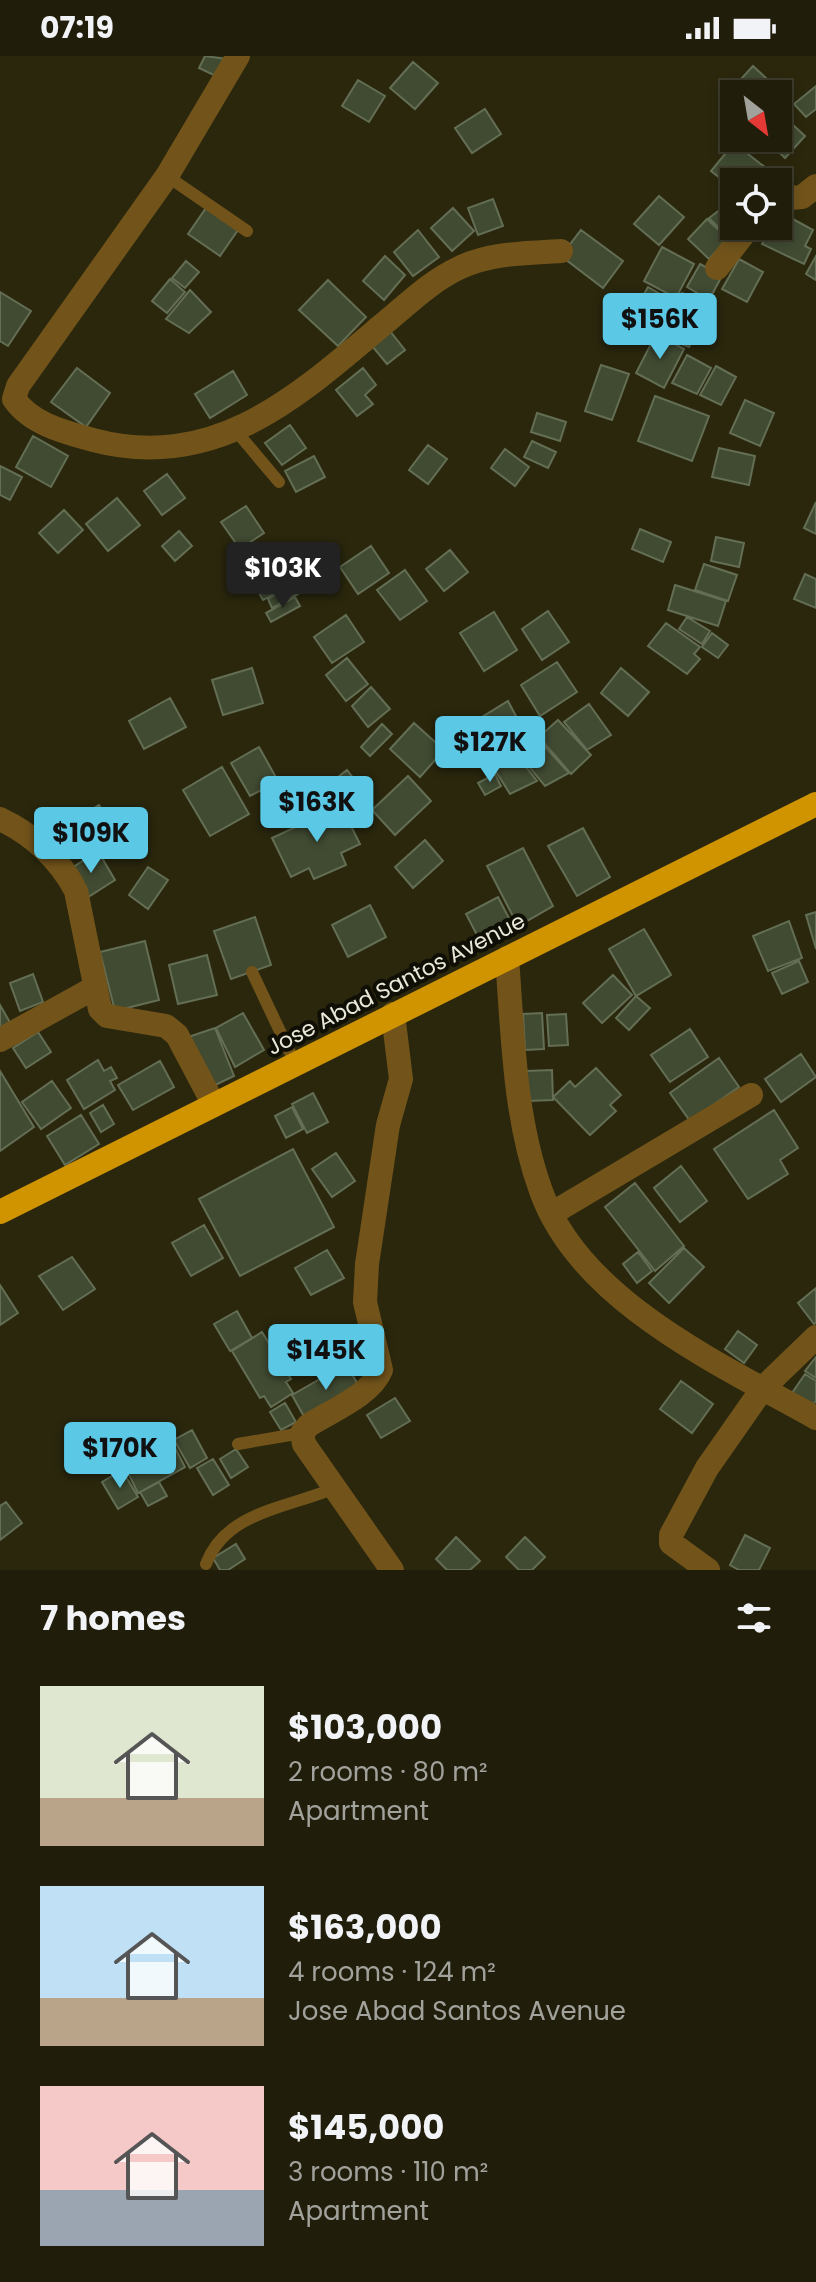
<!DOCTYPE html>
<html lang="en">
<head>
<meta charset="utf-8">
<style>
  :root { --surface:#201d0a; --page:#2d2a18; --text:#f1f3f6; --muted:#a2a29c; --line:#3d3b2b; --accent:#5bc8e6 }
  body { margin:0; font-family:Poppins,sans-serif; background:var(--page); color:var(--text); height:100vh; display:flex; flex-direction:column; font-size:30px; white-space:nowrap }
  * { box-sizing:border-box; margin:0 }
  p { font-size:26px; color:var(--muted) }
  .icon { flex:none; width:44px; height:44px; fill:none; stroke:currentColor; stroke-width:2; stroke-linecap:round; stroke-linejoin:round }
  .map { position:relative; height:1514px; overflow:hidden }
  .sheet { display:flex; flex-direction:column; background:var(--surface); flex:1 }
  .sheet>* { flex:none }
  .needle { width:52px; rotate:149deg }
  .buttons { position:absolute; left:720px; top:24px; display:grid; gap:16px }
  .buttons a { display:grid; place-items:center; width:72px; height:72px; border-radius:0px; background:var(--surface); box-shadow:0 4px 12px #0003,0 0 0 2px var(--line); font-size:40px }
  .price { position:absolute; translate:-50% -68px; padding:0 18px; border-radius:8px; background:var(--accent); color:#111; font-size:26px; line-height:52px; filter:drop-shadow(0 2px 4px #0008) }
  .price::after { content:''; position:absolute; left:50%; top:48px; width:24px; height:18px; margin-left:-12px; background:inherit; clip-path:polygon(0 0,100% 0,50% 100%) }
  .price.active { background:#222; color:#fff }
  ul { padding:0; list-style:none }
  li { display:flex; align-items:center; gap:24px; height:200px; padding:0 40px }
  li span { display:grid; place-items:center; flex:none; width:224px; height:160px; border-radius:0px; color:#555 }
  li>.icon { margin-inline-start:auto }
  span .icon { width:96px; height:96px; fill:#fffc; stroke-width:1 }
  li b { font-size:34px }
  h2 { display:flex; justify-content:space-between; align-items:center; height:96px; padding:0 40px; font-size:34px }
  .status { display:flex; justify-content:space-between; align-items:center; height:56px; padding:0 40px; background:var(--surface); direction:ltr }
  .status svg { height:22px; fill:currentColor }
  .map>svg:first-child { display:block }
  .building { fill:#414b32; stroke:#636e54; stroke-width:2 }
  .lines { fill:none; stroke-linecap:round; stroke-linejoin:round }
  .lane { stroke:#72541b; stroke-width:12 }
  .street { stroke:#72541b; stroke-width:24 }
  .highway { stroke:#d09400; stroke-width:24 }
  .labels { text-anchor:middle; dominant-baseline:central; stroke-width:8; stroke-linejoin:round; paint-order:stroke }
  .street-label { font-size:22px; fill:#eae8d9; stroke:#100f05 }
</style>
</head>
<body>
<div class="status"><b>07:19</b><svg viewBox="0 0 49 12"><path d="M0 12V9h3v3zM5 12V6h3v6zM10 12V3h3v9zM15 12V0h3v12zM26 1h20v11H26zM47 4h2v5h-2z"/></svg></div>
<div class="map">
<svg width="816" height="1514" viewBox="0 0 816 1514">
  <rect width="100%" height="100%" fill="#2a270d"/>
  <path class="building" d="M205,0L227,3L218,21L199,12Z
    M413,6L438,27L415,53L390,32Z
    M753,10L778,33L773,38H735L731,34Z
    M358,24L385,40L369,66L342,50Z
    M816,30V53L806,61L794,48Z
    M485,53L501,78L472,97L455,72Z
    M778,55L805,80L785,102L764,82H778Z
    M734,87L766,112L755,126H734V133L711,115Z
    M659,140L684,161L659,189L634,168Z
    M493,143L503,170L478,179L468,152Z
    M725,150L734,161L735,170L725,178L709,162Z
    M206,152L238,174L220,200L188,178Z
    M453,152L474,175L452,195L431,172Z
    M780,156L813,174L805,190L811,193L804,208L762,188L772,170H778Z
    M707,163L728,183L709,203L688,183Z
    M418,174L439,201L413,220L394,196Z
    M581,174L623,205L603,232L561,200Z
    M662,191L694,208L676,242L644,225Z
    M385,200L405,219L384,244L363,225Z
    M816,200V224L806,218Z
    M739,203L763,216L747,246L722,233Z
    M186,205L199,216L185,232L172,222Z
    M700,208L722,220L709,244L687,231Z
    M170,223L185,236L167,257L152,245Z
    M328,224L366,261L338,290L299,254Z
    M648,231L674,246L655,278L629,264Z
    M190,234L211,256L189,277L166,263Z
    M0,236L31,255L8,290L0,285Z
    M682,237L711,251L689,291L658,279Z
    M390,275L405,294L387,308L372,290Z
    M656,278L684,293L664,332L636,317Z
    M687,299L711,312L697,338L672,327Z
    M601,309L629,318L612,364L585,355Z
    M716,310L736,321L721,349L700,339Z
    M77,312L110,337L86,371L51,346Z
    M363,312L376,329L365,339L373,348L357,360L336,334Z
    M233,315L247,339L210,362L195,338Z
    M655,340L709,360L692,405L638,385Z
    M745,344L774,357L760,390L730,377Z
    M537,357L566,366L560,385L531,376Z
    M290,369L306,392L282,409L265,387Z
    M33,380L68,400L51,431L16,411Z
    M532,385L556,396L548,412L524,401Z
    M428,389L447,403L428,428L409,414Z
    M719,392L755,400L749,429L712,421Z
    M505,393L529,411L515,430L491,412Z
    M314,400L325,421L296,436L285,415Z
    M0,410L22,421L10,444L0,439Z
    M167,418L185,442L162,459L144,435Z
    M117,442L140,469L108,495L86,468Z
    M816,446V478L804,472Z
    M246,450L264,477L240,493L221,466Z
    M64,454L83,474L58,497L39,477Z
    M640,473L671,486L663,506L632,493Z
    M179,475L192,490L175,505L162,490Z
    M716,481L744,487L739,511L711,505Z
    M371,490L389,517L358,538L340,511Z
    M450,494L468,516L444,535L426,513Z
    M704,508L737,519L728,545L695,534Z
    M405,514L427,545L400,564L377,534Z
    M284,517L290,529L263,544L256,532Z
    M805,518L816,523V552L794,543Z
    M293,529L298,538L272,552L268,543Z
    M675,529L726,545L718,570L668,554Z
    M295,541L300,550L271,566L266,557Z
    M548,555L569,586L542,604L522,573Z
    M494,556L517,594L484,615L460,577Z
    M346,559L364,586L332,607L314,581Z
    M687,561L710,575L702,588L679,573Z
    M666,567L700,591L694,598L700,603L687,618L648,590Z
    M712,577L728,589L718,602L702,591Z
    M347,602L368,628L346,645L326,619Z
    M557,606L577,636L540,660L521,629Z
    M252,612L263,647L223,659L212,624Z
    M621,612L649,636L628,660L601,637Z
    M371,631L390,653L368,671L352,650Z
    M170,642L186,671L144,693L129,665Z
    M508,645L526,679L516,684L518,689L502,698L500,692L494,695L477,664Z
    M589,648L611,679L587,694L564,666Z
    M558,664L591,699L571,718L539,681Z
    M414,667L444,694L420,721L390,693Z
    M478,667L491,691L466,706L452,682Z
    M382,668L392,678L370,700L361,691Z
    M537,682L569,717L545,730L517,696Z
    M259,691L278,725L250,740L231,707Z
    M519,702L537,725L510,738L495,714Z
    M222,711L249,758L210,780L183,734Z
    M347,714L369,742L350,757L328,729Z
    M495,718L501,730L485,739L478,727Z
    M408,720L431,745L395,779L372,754Z
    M314,724L325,745L298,760L287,740Z
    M99,749L114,772L88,789L73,766Z
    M341,750L360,788L341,797L346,809L314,823L309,812L291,821L272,782Z
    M583,772L610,821L577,840L548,790Z
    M425,784L443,805L413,832L395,811Z
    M523,792L553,850L518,870L487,810Z
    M98,795L115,824L85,843L67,815Z
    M148,811L168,824L148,853L129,839Z
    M498,841L511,866L479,883L466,858Z
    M370,849L386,881L348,901L332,869Z
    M816,856V893L806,859Z
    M255,861L271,909L231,923L214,875Z
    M789,865L802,902L768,915L753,880Z
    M644,873L671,919L636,940L609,893Z
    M145,885L159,944L115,955L100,896Z
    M207,899L217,939L178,948L169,909Z
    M799,905L808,926L782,938L772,917Z
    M33,918L43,946L20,955L10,927Z
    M613,919L632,939L602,967L583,947Z
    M636,940L650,952L629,974L616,962Z
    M0,949L12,970L0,977Z
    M243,957L264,994L235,1011L216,972Z
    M542,957L544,993L525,994L523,958Z
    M566,958L568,989L549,990L547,959Z
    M215,972L234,1020L207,1033L182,983Z
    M690,973L708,1001L670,1026L651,999Z
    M38,976L51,996L26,1012L13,992Z
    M801,998L816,1021L781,1046L765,1023Z
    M719,1002L739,1031L690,1065L670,1037Z
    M98,1004L104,1015L111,1011L117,1022L110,1025L115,1034L84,1053L67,1024Z
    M160,1005L174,1031L133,1054L118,1029Z
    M596,1012L621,1039L610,1049L616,1055L590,1079L553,1041L570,1025L575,1031Z
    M552,1014L553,1044L527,1045L526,1015Z
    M0,1015L34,1071L0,1095Z
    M52,1025L71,1052L41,1073L22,1046Z
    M313,1037L328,1066L307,1077L292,1048Z
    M103,1049L114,1068L101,1076L90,1057Z
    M292,1051L303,1073L286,1082L275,1060Z
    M774,1054L798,1092L780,1104L788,1118L748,1143L714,1093Z
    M81,1059L99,1088L65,1109L47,1080Z
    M293,1093L334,1171L240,1220L199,1143Z
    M336,1097L355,1125L332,1141L312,1113Z
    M681,1110L707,1145L680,1166L654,1132Z
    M635,1127L684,1190L655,1215L605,1151Z
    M204,1169L223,1202L191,1220L172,1187Z
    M684,1192L704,1211L669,1247L649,1227Z
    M327,1194L344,1222L311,1239L295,1212Z
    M638,1196L652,1215L637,1227L623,1208Z
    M72,1201L95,1233L63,1254L39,1220Z
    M0,1229L18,1257L0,1269Z
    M816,1232V1267L814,1268L798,1247Z
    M237,1255L252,1282L230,1295L214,1268Z
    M738,1275L757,1289L744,1307L725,1293Z
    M262,1276L291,1323L286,1326L293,1337L271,1351L264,1340L260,1342L232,1295Z
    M816,1301V1322L805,1315Z
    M346,1308L360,1332L306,1364L292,1339Z
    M805,1318L816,1325V1345L812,1350L792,1337Z
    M681,1325L713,1348L692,1377L660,1353Z
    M395,1342L410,1365L381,1382L367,1359Z
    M285,1347L296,1366L281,1374L270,1356Z
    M192,1374L207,1402L190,1412L174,1384Z
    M172,1386L185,1411L138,1437L125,1411Z
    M236,1393L248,1411L231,1422L220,1403Z
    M213,1403L229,1429L213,1439L197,1412Z
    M122,1414L138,1441L118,1453L102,1426Z
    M159,1426L167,1440L148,1450L140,1436Z
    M6,1446L22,1467L0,1484V1450Z
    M745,1479L770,1492L759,1514H739L730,1509Z
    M456,1481L480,1505L470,1514H447L436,1503Z
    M525,1481L545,1501L532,1514H519L506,1501Z
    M236,1488L245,1503L228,1514H220L213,1502Z"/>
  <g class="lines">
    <path class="lane" d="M167,120L247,175
      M236,375L279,426
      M252,916L295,1007
      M238,1388L302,1377
      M206,1508C226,1455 288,1452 335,1432"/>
    <path class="street" d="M238,0L167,120L18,330L14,343C31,368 65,376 93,384C214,416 296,342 381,270C406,250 429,226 459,212C490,197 527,197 561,195
      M778,143L802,141L816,130
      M717,212L750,170
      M0,763C32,778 60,803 76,835L100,953L107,960L166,970L177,979L214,1049
      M507,902C513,979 514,1061 541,1135C580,1245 720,1308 816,1362
      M0,984L94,932
      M551,1158L751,1039
      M392,1514L304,1388L302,1377L309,1369C331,1355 371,1339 381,1314L365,1246L367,1208L388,1069L401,1023L393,958
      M708,1514L671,1487V1479L707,1412L763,1332L816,1281"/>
    <path class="highway" d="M0,1156L816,748"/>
  </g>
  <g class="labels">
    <g class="street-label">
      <text transform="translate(396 928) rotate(-27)">Jose Abad Santos Avenue</text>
    </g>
  </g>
</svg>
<div class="buttons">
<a><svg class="needle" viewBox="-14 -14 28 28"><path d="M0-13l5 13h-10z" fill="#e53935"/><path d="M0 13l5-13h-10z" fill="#a2a29c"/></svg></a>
<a><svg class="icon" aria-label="locate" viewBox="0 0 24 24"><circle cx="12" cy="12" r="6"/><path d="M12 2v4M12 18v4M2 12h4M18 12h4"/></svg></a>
</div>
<b class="price" style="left:660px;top:305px">$156K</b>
<b class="price active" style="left:283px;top:554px">$103K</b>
<b class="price" style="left:490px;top:728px">$127K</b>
<b class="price" style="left:317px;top:788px">$163K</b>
<b class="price" style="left:91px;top:819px">$109K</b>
<b class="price" style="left:326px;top:1336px">$145K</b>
<b class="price" style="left:120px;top:1434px">$170K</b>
</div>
<section class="sheet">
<h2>7 homes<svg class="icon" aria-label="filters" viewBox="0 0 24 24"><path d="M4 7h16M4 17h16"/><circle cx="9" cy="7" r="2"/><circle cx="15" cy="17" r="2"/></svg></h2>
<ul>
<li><span style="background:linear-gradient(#dfe7d0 70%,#b9a48a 0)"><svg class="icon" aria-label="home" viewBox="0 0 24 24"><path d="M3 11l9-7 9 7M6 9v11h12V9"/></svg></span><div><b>$103,000</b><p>2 rooms · 80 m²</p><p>Apartment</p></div></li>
<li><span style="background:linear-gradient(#bfe0f5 70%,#b9a48a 0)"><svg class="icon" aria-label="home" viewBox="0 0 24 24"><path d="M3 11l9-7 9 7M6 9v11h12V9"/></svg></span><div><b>$163,000</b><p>4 rooms · 124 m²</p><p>Jose Abad Santos Avenue</p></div></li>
<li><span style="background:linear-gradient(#f6c9c9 65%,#9aa5b1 0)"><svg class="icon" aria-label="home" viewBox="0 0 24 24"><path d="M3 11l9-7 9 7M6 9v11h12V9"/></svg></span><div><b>$145,000</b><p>3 rooms · 110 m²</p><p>Apartment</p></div></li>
</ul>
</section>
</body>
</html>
